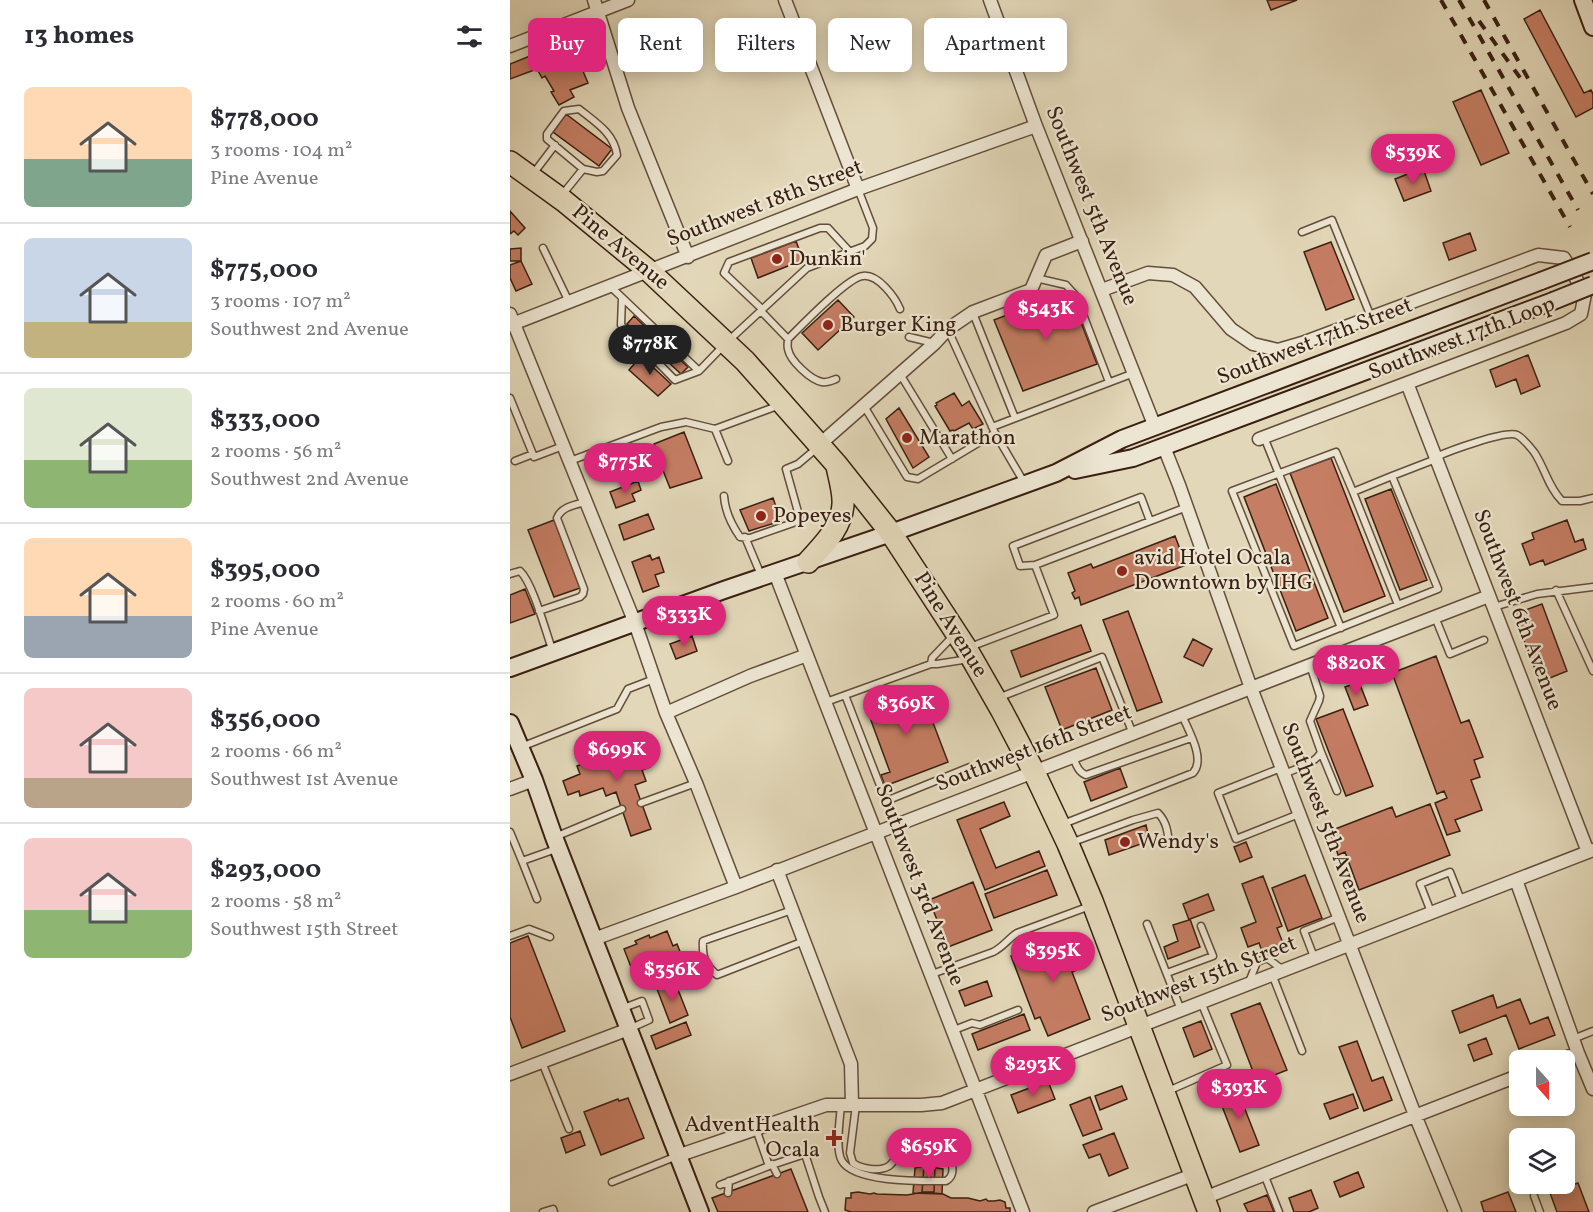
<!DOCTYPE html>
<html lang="en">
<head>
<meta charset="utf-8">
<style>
  :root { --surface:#fff; --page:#f2f2f3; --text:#2b2b33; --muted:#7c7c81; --line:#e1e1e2; --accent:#db2777 }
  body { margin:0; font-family:Vollkorn,serif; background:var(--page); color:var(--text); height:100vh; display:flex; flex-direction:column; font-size:22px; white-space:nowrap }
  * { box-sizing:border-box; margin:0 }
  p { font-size:20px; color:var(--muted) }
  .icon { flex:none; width:33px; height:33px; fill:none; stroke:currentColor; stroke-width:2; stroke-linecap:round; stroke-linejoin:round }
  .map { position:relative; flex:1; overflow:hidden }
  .drawer { display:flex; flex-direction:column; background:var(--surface); width:510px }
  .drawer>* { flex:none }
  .banner { position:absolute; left:18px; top:18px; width:570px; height:54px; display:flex; gap:12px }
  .needle { width:39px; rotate:159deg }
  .tools { position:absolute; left:999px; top:1050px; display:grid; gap:12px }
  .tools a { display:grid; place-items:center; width:66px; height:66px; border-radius:9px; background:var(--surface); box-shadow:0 3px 15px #0003; font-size:30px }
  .price { position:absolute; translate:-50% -51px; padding:0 14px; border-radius:21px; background:var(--accent); color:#fff; font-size:20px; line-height:39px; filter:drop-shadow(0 2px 3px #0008) }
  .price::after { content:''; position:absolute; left:50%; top:36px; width:18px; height:14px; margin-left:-9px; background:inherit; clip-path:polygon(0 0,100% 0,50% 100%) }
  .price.current { background:#222; color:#fff }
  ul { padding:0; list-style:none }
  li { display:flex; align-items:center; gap:18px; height:150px; padding:0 24px }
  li+li { border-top:2px solid var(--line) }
  li span { display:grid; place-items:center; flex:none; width:168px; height:120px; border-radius:9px; color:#555 }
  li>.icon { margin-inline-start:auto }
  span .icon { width:72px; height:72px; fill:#fffc; stroke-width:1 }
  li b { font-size:26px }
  h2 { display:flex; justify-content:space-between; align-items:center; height:72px; padding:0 24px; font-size:26px }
  .tag { padding:0 21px; border-radius:9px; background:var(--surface); box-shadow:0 3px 15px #0003; font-size:21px; line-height:54px }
  .tag.current { background:var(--accent); color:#fff }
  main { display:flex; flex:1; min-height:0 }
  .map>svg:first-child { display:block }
  .building { fill:#c57d63; stroke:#391f11; stroke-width:1.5 }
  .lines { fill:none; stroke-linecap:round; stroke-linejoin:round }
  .lane-casing { stroke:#634d3b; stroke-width:9 }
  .street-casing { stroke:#634d3b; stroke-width:15 }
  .secondary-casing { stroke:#391f11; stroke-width:20 }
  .highway-casing { stroke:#391f11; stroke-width:24 }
  .lane { stroke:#ece5d1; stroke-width:6 }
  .street { stroke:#ece5d1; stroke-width:12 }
  .secondary { stroke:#ece5d1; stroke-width:16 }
  .highway { stroke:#e2d7b8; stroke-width:21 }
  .rail { stroke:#391f11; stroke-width:4; stroke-dasharray:10 10; stroke-linecap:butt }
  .secondary-bridge-casing { stroke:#391f11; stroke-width:20; stroke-linecap:butt }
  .secondary-bridge { stroke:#ece5d1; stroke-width:16 }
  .poi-dot { fill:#8f2418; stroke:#ece5d1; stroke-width:2 }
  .labels { text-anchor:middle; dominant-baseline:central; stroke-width:4.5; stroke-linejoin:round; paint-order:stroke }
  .street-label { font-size:22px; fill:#391f11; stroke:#ece5d1 }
  .poi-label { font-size:22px; fill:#391f11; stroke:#ece5d1; text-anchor:start }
</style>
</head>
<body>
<main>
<section class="drawer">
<h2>13 homes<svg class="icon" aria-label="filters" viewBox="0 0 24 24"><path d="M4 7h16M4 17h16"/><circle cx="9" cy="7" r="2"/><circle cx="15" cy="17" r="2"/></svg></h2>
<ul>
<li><span style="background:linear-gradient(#ffd9b3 60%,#7fa58c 0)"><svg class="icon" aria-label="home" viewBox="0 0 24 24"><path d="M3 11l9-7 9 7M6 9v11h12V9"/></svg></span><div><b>$778,000</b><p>3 rooms · 104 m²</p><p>Pine Avenue</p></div></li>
<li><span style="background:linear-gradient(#c9d6e8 70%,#c2b280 0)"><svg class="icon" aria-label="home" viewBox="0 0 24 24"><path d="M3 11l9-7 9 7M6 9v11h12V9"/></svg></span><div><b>$775,000</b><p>3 rooms · 107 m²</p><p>Southwest 2nd Avenue</p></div></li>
<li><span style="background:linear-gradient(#dfe7d0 60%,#8fb573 0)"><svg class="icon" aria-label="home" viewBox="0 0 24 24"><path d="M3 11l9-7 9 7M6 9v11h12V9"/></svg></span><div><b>$333,000</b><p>2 rooms · 56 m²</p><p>Southwest 2nd Avenue</p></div></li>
<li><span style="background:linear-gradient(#ffd9b3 65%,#9aa5b1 0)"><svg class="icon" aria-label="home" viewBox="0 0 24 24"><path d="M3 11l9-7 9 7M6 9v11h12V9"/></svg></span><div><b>$395,000</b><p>2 rooms · 60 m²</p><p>Pine Avenue</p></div></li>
<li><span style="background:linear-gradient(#f6c9c9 75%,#b9a48a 0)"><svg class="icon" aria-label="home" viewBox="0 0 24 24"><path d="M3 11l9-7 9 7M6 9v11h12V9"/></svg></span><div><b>$356,000</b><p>2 rooms · 66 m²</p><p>Southwest 1st Avenue</p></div></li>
<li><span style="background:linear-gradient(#f6c9c9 60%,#8fb573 0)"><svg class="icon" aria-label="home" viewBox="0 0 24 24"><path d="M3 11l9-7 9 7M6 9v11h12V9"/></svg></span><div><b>$293,000</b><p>2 rooms · 58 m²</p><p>Southwest 15th Street</p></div></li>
</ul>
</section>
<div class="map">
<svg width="1083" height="1212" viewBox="0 0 1083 1212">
  <rect width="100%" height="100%" fill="#e2d7b8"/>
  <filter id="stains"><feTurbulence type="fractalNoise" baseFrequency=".00333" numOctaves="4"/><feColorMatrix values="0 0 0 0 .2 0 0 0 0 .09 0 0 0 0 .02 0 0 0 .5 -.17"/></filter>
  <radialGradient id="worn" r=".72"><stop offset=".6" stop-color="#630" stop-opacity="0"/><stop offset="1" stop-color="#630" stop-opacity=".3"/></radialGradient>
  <path class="building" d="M757,0H787L761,10Z
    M1030,10L1074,93L1081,90L1083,94V108L1066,117L1014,19Z
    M35,50L42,61L67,51L75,70L73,71L78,83L60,90L64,97L49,105L41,92L44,91L35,76L32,78L27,69L0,79V64Z
    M971,90L999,153L971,165L943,102Z
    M56,114L102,149L89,166L43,132Z
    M913,168L921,191L894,201L885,179Z
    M0,211L15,228L8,235L4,231L0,234Z
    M960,233L966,250L939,260L933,243Z
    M286,241L293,260L248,278L241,258Z
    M821,242L844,299L816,310L794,252Z
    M11,248V261H0V249Z
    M11,261L22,284L6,291L0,278V265Z
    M559,291L587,364L513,391L484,320Z
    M328,300L344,317L308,350L292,333Z
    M124,316L178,367L171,374L117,324Z
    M1018,355L1030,386L1011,394L1006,379L986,387L980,370Z
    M131,356L161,384L148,396L119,370Z
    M444,393L452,406L459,401L473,424L463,429L459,423L444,431L443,430L440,431L425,406L427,405L426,403Z
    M389,408L419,457L403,468L376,419Z
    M174,432L192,478L160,488L148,458L117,470L112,460L146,449L144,444Z
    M821,458L875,596L834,612L780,473Z
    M128,481L131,490L122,494L125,501L106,508L100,492Z
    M766,484L818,618L786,631L734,497Z
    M881,489L917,580L890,590L855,499Z
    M263,498L271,521L239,531L230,510Z
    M138,514L144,529L114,540L109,525Z
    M44,520L70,588L44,597L18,530Z
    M1057,520L1065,542L1073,539L1076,549L1035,565L1033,560L1020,565L1012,544L1024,539L1022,533Z
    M665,536L676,565L571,605L569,597L565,599L562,593L565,591L558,573L581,564L583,568Z
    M140,555L142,560L149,557L154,572L145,575L149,586L133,592L122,562Z
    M15,589L25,614L0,623V595Z
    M1032,604L1057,671L1030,682L1004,614Z
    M618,611L652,702L627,711L593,620Z
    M571,625L581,651L511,677L501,651Z
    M182,636L187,651L166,659L160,644Z
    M683,639L702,649L693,666L674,657Z
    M926,656L951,723L959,720L973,757L964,760L970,777L961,780L972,810L945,820L950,831L937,835L925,803L937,798L934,791L927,794L882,673Z
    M586,668L602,710L552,730L535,687Z
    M849,682L858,705L844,710L835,687Z
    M409,686L438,762L375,786L371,775L380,772L356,707Z
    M833,709L863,786L836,796L806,719Z
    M124,737L127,746L132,745L140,767L132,770L136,781L125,785L141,829L121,836L106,792L96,796L93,788L70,796L69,791L58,795L53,781L70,774L67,766L86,759L88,766L106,760L101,746Z
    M610,768L617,787L581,801L574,782Z
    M494,802L500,816L470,829L486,868L529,851L535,866L475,890L447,820Z
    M920,804L940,855L849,890L835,852L828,855L820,831L882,807L886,817Z
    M636,825L638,834L634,843L599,855L595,840Z
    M736,842L742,857L730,862L724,847Z
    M537,870L547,895L484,918L475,894Z
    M795,875L812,918L778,931L762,888Z
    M753,876L772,926L767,928L773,943L752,951L749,943L738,947L731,928L746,922L732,884Z
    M463,882L482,930L438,947L419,900Z
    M698,894L704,910L680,919L690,947L658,959L654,947L668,941L663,925L679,920L673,904Z
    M157,931L163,946L167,944L171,954L164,956L165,958L172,955L177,969L173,971L175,977L143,989L140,981L128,985L114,949L127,944L125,941L139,935L140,938Z
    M560,933L573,967L562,972L580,1019L538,1036L530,1017L525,1019L501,956Z
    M18,936L55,1031L12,1048L0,1017V943Z
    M477,981L482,996L455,1006L449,991Z
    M165,982L178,1015L160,1023L147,989Z
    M983,995L987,1008L1010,999L1020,1024L1038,1017L1045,1035L1009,1049L996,1015L950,1033L942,1011Z
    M750,1003L777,1070L747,1082L721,1014Z
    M514,1014L520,1030L468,1050L462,1034Z
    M691,1021L702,1049L684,1057L673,1028Z
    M176,1022L181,1035L146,1049L141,1036Z
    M976,1038L982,1054L964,1061L958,1045Z
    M847,1041L862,1081L873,1077L882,1100L854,1111L829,1047Z
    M538,1081L545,1099L508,1113L501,1095Z
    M612,1086L617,1099L590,1110L585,1096Z
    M727,1089L749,1145L730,1152L708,1096Z
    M843,1094L848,1108L820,1119L814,1104Z
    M580,1097L592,1129L573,1136L560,1105Z
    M118,1098L134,1138L91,1155L74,1112L108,1099L109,1101Z
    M70,1131L75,1145L56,1153L51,1138Z
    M604,1133L618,1168L599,1176L590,1154L579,1158L573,1145Z
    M414,1166L425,1167L424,1192H412Z
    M414,1166L433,1169L432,1194L403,1193L405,1168Z
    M281,1169L298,1212H208L202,1198Z
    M848,1172L854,1187L830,1197L824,1182Z
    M1068,1183L1079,1212H1047L1040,1193Z
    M801,1190L808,1208L799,1212H784L779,1198Z
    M348,1192L360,1194L364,1193L367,1194L397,1195L414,1192L433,1194L441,1198H458L470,1201L476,1199L478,1201H484L490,1200L495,1202L496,1208H500V1212H341L335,1210L336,1198H341V1193Z
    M998,1192L1006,1212H974L971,1202Z
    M757,1195L764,1212H738L734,1204Z"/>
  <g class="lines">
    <defs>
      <path id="lane" d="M23,174L45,145
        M52,195L73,169L87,172L93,171L107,155C104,133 85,122 69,109L54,111L37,134V139L73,169
        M792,232L822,220L861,317
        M33,248L59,302
        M526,278L556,285L566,296L599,382
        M100,286L189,371L216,343L297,268L355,246L362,239L363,228L348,189
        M112,298L111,325L165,380L189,371
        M252,309L214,273L219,262L310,228H318L340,252
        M251,311L278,339
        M463,313L505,418
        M438,330L485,433L515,484
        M399,337L424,343
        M390,374L442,459
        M326,379C321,381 317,383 312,382C301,380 280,361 278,349C277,346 278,341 278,339C291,326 338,277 353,276C368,274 385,297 390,309
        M0,398L24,457L53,446
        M354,406L397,477L408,479L485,433
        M482,427L624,373
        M754,437L831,628
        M826,452L843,492L882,476L928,589L784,646L722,491Z
        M926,457C939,451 996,430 1007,435C1013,438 1020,447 1024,452C1035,468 1038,487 1052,501H1070L1083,498
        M5,461L23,454
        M60,461L151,427L176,422L205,429
        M218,461L205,429L270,405
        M882,476L926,459
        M843,492L888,605
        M214,496C215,512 221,524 230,537L240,538L283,523L290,519L276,469L288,464L307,448
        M235,537L251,575
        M525,565L510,566L503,546L631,497L640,521
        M0,574L10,571C23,583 36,633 43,652
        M1046,590L1083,671
        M984,607L1027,594L1083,587
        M29,611L70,597L73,594L74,589L47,518C51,507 64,505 76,502
        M925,617L940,654L974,640
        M444,635L422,658L421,664H427L459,659
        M460,647L544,615L525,565L677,507
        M335,695L376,801L460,767
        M488,698L592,657L623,734
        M316,702L421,664
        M11,747L107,709L118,689L144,679
        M811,752L827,791
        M563,757C566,764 568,772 576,775L681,738
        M771,768L708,793L726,839L789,814
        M774,774C787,768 805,764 811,752L800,721L809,701L810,696L800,665
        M131,803L186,783
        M553,824L683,773C696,759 678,730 672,715
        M0,832L12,861
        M45,837L112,809
        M563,842L623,820L648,813C657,822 658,833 659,845
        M27,899L12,861L46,849
        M282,910L193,941C192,957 195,964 207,975L294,941
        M921,912L910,884L940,872L951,900
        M637,924L671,1010
        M0,936L19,929L40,937
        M804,957L794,931L829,917
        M657,973L703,956L691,926
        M422,974L483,952C493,947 498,939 507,933L580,906
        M762,974L792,1051
        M739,982L747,962L757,958L773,970
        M111,1009L132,1001L139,1020L119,1029
        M444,1030L462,1023L470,1025L508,1010
        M1063,1039L1083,1031
        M32,1062L59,1129
        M658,1091L717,1065L691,1002
        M331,1105C330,1119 325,1150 332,1161C345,1183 413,1181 436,1181C443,1177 443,1171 442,1163C439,1160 436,1156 431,1154C423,1151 397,1151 389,1156C385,1158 383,1163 379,1166C369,1172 352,1169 343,1163L340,1153L346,1105
        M246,1129L259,1166L295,1154L309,1197L315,1212
        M262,1164L267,1174
        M754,1174L769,1212
        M102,1182L167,1156
        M210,1185L259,1166
        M218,1193L219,1181
        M1024,1196L1030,1212
        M33,1212L43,1209L44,1212"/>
      <path id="street" d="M84,0L118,108L178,257
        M275,0L348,189
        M480,0L526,126L645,427
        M0,46L118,0
        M592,290L638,273L663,275L685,287L721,329L743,344L768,350L792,343L1028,255L1054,258L1075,294L1071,314L1056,323L749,439
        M0,314L125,623L156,713L186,783L226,887
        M0,325L348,189L526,126
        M897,383L1078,852
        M309,445L425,343L438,329L463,312L521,290L536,255L572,241
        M654,447L669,485L741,688L905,1115L945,1212
        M265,573L513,1212
        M156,713L240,676L297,655
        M0,789L24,780
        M267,870L341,1064L342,1105
        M1006,880L1068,1053L1083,1089
        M84,939L226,887L979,596
        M1049,1060L1068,1053
        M0,1074L119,1029
        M167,1156L316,1105H411L432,1103L1083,850
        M694,1198L1010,1075
        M584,1212L685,1174"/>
      <path id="secondary" d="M1073,0L1083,27
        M565,470L623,458L1043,301
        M0,668L214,590L381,533L546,473L612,439L1031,281
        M0,723L24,780L44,837L190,1212"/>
      <path id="highway" d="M0,162L54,201L139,271L235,361L327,465L381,533L456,648L492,711L524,772L558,844L582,901L699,1212
        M298,562C312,546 332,528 333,504C334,493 329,477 327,466"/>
    </defs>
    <use href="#lane" class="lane-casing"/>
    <use href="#street" class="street-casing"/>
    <use href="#secondary" class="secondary-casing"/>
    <use href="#highway" class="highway-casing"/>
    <use href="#lane" class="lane"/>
    <use href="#street" class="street"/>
    <use href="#secondary" class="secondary"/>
    <use href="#highway" class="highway"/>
    <path class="rail" d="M931,0L1060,227
      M949,0L1068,210
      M974,0L1083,194
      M969,21L1011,79"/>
    <defs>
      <path id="secondary-bridge" d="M1031,281L1083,261
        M1043,301L1083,285"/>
    </defs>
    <use href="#secondary-bridge" class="secondary-bridge-casing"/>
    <use href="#secondary-bridge" class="secondary-bridge"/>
  </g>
  <g class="poi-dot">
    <circle cx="267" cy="259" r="6"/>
    <circle cx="318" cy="325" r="6"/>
    <circle cx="397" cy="438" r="6"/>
    <circle cx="251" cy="516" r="6"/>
    <circle cx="612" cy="571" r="6"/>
    <circle cx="615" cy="842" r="6"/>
    <path d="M321 1129h6v6h6v6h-6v6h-6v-6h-6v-6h6z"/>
  </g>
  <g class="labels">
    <g class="street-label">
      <text transform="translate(255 204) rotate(-21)">Southwest 18th Street</text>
      <text transform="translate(581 206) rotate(68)">Southwest 5th Avenue</text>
      <text transform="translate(110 248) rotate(40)">Pine Avenue</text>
      <text transform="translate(952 339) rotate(-21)">Southwest 17th Loop</text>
      <text transform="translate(805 342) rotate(-21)">Southwest 17th Street</text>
      <text transform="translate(1007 610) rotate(69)">Southwest 6th Avenue</text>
      <text transform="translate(440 625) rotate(58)">Pine Avenue</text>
      <text transform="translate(524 749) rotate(-21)">Southwest 16th Street</text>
      <text transform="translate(815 823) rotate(69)">Southwest 5th Avenue</text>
      <text transform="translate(409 885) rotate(69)">Southwest 3rd Avenue</text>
      <text transform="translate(689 980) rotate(-21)">Southwest 15th Street</text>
    </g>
    <g class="poi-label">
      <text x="279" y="259">Dunkin'</text>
      <text x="330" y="325">Burger King</text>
      <text x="409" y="438">Marathon</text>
      <text x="263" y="516">Popeyes</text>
      <text x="624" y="558">avid Hotel Ocala<tspan x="624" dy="25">Downtown by IHG</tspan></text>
      <text x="627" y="842">Wendy's</text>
      <text x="310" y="1125" text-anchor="end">AdventHealth<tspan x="310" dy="25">Ocala</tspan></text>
    </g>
  </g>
  <rect width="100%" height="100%" filter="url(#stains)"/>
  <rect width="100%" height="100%" fill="url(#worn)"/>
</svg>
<div class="tools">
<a><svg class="needle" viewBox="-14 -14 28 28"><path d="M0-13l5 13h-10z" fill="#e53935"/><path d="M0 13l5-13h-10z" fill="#7c7c81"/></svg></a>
<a><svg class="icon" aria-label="layers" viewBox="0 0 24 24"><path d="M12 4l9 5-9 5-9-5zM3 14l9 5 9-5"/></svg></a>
</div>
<b class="price" style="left:903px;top:185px">$539K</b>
<b class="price" style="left:536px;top:341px">$543K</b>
<b class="price current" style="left:140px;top:376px">$778K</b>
<b class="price" style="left:115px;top:494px">$775K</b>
<b class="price" style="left:174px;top:647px">$333K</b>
<b class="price" style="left:846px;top:696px">$820K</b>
<b class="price" style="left:396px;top:736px">$369K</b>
<b class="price" style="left:107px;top:782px">$699K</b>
<b class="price" style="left:543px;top:983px">$395K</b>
<b class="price" style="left:162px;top:1002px">$356K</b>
<b class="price" style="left:523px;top:1097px">$293K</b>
<b class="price" style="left:729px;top:1120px">$393K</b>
<b class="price" style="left:419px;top:1179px">$659K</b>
<div class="banner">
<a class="tag current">Buy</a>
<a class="tag">Rent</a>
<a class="tag">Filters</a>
<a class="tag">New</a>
<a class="tag">Apartment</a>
</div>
</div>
</main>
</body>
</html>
